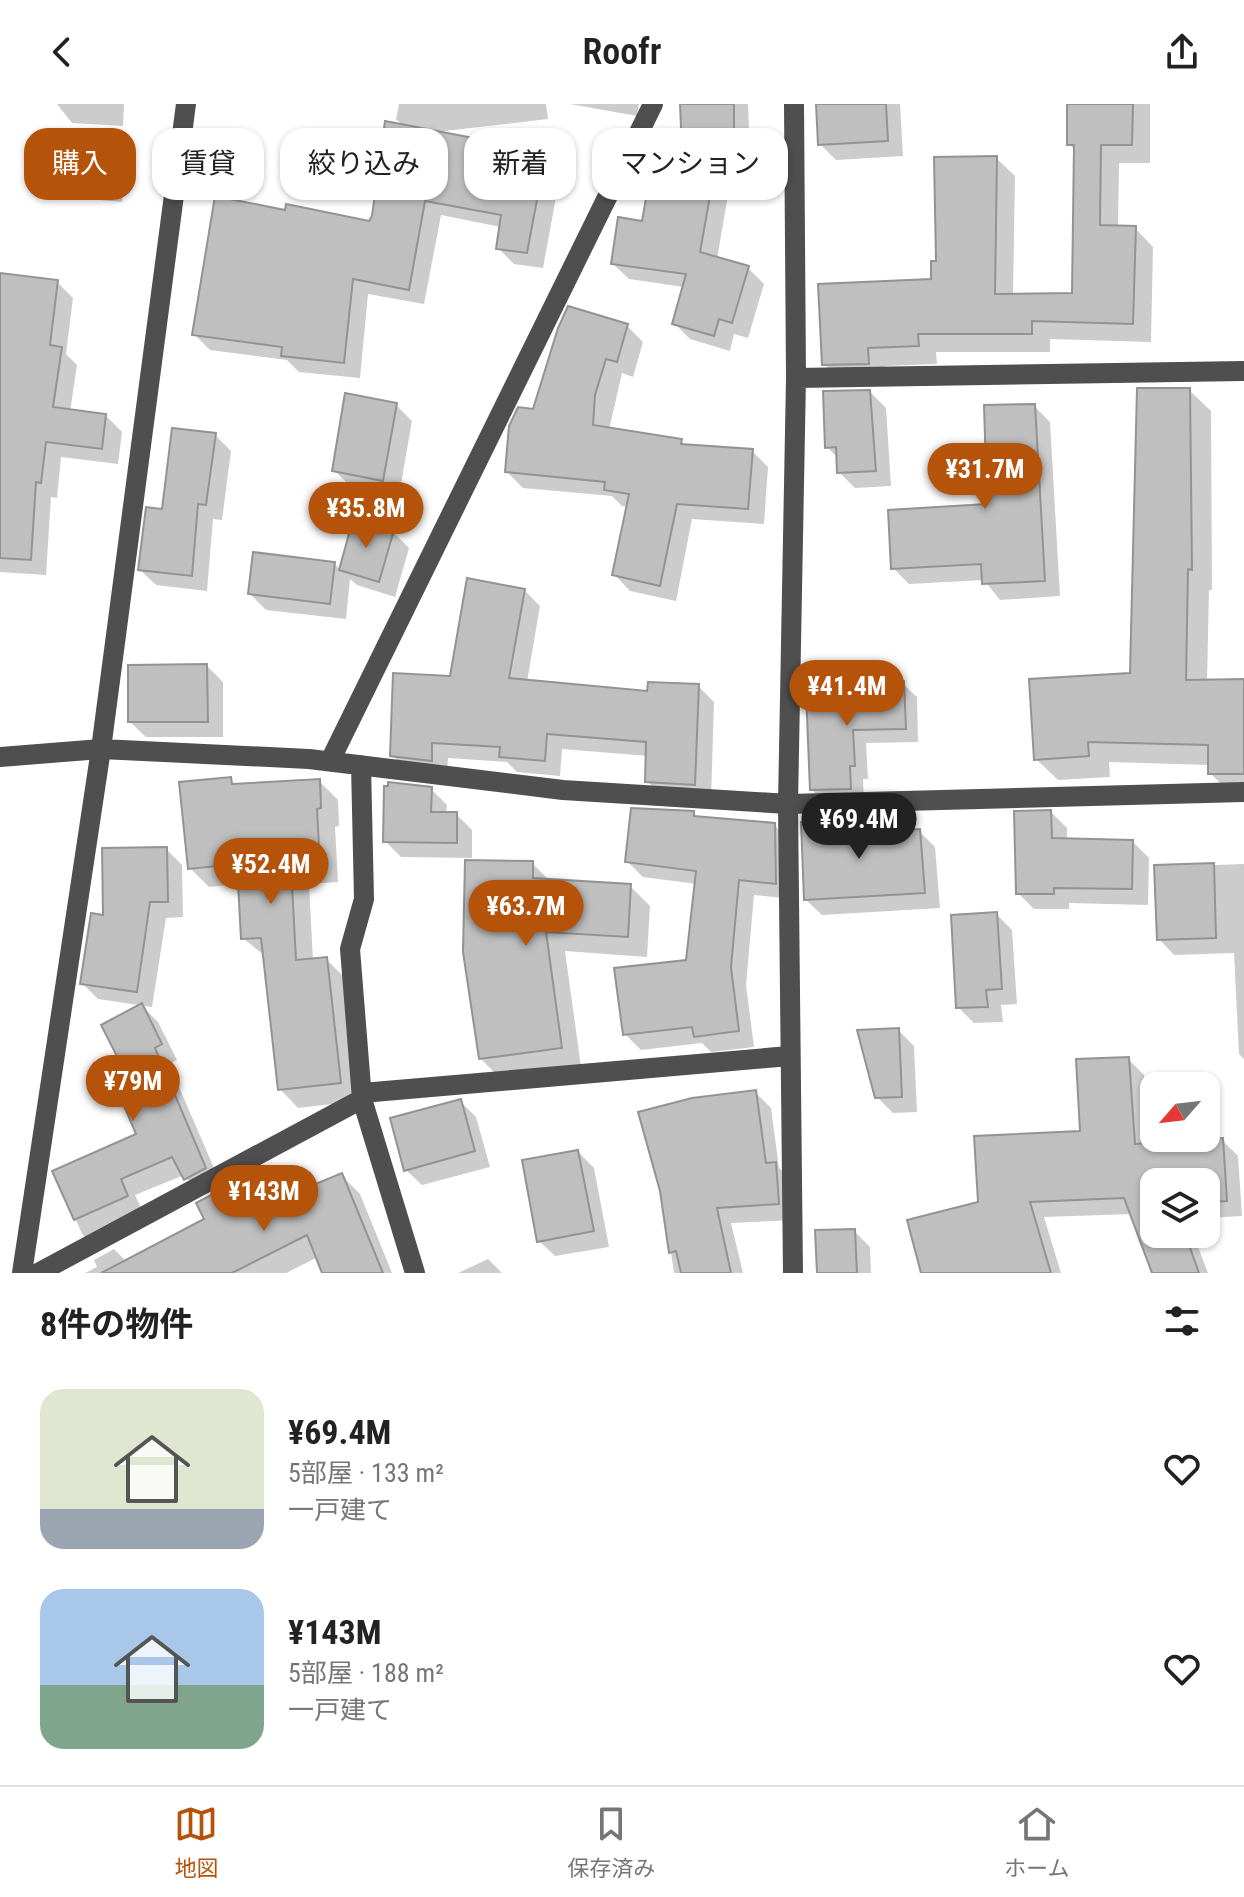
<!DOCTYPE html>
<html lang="ja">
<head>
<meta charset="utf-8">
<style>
  :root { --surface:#fff; --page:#f6f6f6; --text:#222; --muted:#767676; --line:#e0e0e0; --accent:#b45309 }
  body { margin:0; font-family:"Roboto Condensed","Noto Sans JP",sans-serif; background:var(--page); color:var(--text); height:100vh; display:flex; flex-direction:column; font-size:30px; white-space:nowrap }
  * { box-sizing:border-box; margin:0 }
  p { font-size:26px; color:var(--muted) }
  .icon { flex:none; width:44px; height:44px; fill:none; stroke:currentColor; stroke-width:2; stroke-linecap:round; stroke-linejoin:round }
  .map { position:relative; height:1169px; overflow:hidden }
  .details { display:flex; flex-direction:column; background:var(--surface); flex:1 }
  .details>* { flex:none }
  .hud { position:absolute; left:24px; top:24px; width:800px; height:72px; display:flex; gap:16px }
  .needle { width:52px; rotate:242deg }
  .buttons { position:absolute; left:1140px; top:968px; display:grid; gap:16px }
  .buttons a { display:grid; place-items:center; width:80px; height:80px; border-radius:16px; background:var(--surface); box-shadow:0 2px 6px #0004; font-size:40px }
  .price { position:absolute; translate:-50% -68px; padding:0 18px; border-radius:28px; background:var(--accent); color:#fff; font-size:26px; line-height:52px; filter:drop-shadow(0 2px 4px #0008) }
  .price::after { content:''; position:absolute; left:50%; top:48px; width:24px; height:18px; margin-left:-12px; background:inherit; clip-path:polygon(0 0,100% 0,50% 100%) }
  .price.active { background:#222; color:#fff }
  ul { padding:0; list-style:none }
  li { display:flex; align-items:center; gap:24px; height:200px; padding:0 40px }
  li span { display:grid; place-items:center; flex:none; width:224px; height:160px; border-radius:24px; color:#555 }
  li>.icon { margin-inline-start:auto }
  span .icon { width:96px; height:96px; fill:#fffc; stroke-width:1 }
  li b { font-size:34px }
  h2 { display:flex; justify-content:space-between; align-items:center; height:96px; padding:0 40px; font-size:34px }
  .chip { padding:0 28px; border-radius:24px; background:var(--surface); box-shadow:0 2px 6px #0004; font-size:28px; line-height:72px }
  .chip.active { background:var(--accent); color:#fff }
  header { display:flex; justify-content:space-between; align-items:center; height:104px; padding:0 40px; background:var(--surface); font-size:36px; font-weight:600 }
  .dock { display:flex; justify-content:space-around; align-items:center; height:112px; border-top:2px solid var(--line); background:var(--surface); font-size:22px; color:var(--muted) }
  .dock a { display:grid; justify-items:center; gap:4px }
  .dock .active { color:var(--accent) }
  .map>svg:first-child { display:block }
  .shadow { fill:#0003 }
  .building { fill:#bfbfbf; stroke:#939393; stroke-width:2 }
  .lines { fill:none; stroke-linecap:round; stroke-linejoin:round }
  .minor { stroke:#4f4f4f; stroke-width:20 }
</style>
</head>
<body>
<header><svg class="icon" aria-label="back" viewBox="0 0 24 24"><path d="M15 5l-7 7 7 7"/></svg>Roofr<svg class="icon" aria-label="share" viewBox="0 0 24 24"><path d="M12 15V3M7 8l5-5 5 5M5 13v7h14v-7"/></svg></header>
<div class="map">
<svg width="1244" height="1169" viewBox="0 0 1244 1169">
  <rect width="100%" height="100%" fill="#fff"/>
  <path class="shadow" d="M57,0H124L123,22L72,19Z
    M399,0H546L548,15L436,28L545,50L561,66L543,164L514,160L498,144L501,123L441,111L424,200L368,190L360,274L299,268L287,256L210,246L194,230L287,109L369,119L374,113L404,23L396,15Z
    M570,0H639L637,12Z
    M682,0H748L750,51H735L717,155L748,164L764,180L748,234L734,230L730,247L690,235L674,219L684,183L629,175L613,160L643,119L684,50Z
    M818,0H900L903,52L836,56L820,40Z
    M1070,0H1150V59H1119L1118,124H1135L1153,143L1151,238L1050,235V248H936L937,260L885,262L886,278H843L824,260L933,176L938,159L996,54L1015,72L1013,192L1074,191L1076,47L1069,40Z
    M118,58L126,66L122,98L89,95L82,87Z
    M0,171L57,178L73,194L66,250L77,261L70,308L106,312L122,328L118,360L61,353L57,394L51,393L46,471L0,468Z
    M627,222L643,238L633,273L622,269L609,326L681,337L686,342L752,347L768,363L764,420L692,415L676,497L630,487L615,471L629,403L622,402L612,392L523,384L507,368L535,307Z
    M1189,286L1211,307L1212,486H1209L1207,578L1244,577V691H1232L1210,669V661L1109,658L1110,673L1058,676L1036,655L1132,571Z
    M870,288L886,304L891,382L855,384L839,368L838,354L827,343Z
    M396,301L412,317L399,391L350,382L334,366Z
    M1034,302L1050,318L1060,492L1000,496L984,476L909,480L893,464L989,402Z
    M215,331L231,347L222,416L213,415L207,487L156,481L140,466L164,407Z
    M393,428L409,444L395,493L357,481L350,475L346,515L266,506L250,490L334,460L341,466Z
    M524,486L540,502L527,578L649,589L698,582L714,598L711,696L663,693L647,677L648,652L562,645L560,672L517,668L507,658L448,654L447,672L408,667L392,651Z
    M207,562L223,578V633H146L130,618Z
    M903,580L917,593L918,638L866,639L868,675H863L864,698L826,699L812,686L879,587Z
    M230,676L236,681L319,677L338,696L339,722L335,723L338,778L309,780L313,856L326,855L345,874L358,997L298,1004L280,985L265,852L243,834L240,780L209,783L190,764Z
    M431,685L447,701L446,710H456L472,726V754L401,753L385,737Z
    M1051,708L1067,724V736L1133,738L1149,754L1148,801L1069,799V805H1034L1018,789Z
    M694,709L699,715L774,721L790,737L791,795L754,791L746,881L754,943L711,948L702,939L641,946L625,930L688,858L697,780L643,773L627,757Z
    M852,713L868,729L919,727L935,743L940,804L822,811L806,796Z
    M166,745L182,761L183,813L166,814L152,903L98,895L82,879L106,813Z
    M532,759L550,777L630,782L650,802L647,853L565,847L581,963L501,975L481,955Z
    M1244,760V955L1239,950L1234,849L1174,851L1159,835L1156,763Z
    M996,810L1012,826L1017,900L1001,901L1003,918L974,919L958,903Z
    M142,902L158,918L177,956L169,960L221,1080L201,1090L184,1071L135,1091L143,1108L98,1146L82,1130L55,1068L139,1031L129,971Z
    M898,926L914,942L917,1008L893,1009L877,993Z
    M1128,955L1144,971L1149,1041L1222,1036L1238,1052L1242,1112L1206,1114V1078H1154V1130H1193L1208,1169H1154L1132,1110L1044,1113L1061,1169H923L980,1099L1082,1028Z
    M755,988L771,1004L779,1064L792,1076L794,1116L731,1119L743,1169H674L662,1087Z
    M460,997L476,1013L490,1063L422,1081L406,1066Z
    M578,1048L594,1064L609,1143L555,1152L539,1137Z
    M342,1072L360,1090L392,1169H325L318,1153L286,1169H85L97,1163L94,1156L114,1145L127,1158L207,1116L245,1075L267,1102Z
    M854,1127L870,1143L871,1169H819Z
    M488,1155L502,1169H458Z"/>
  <path class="building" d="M680,0H734V36H720L700,148L749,162L732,219L719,215L714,232L672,220L686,170L611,160L618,113L642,117L655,43L682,47Z
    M816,0H886L888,37L818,41Z
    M1067,0H1133L1132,41H1101L1100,121L1136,122L1133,220L1032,217V230H918L919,242L868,244L869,260L822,261L818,180L931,175V157H936L934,53L997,52L995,190L1072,189L1074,41H1067Z
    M385,17L546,48L527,149L496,145L501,111L425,97L409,186L353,175L344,259L281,252L282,243L192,231L215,92L285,106L286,100L369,117L372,112Z
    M84,52L119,56L115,92L80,88Z
    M0,169L58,176L50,241L62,243L53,303L106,310L102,345L46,338L41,379L36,378L31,456L0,454Z
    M568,202L628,220L617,258L606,255L595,291L593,321L682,335L681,340L753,345L748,405L677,400L660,482L612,471L629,390L604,386L605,378L505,368L509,322L518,303L533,305L558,224Z
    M1137,284H1190L1192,466L1188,465L1186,576L1244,575V670H1208V641L1088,638L1089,652L1034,656L1029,575L1130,569Z
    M870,286L876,367L837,369L836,343L825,344L823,287Z
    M345,289L397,299L383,377L332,367Z
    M1035,300L1045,477L982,480L981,460L891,465L888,406L987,400L984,301Z
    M172,324L216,329L206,401L198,400L192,472L138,466L146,403L162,405Z
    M353,415L394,426L379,478L339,466Z
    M253,448L335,458L330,500L248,490Z
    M467,474L525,485L509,574L647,587L648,578L699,580L695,681L645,678L646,638L547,630L545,657L499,653L500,643L432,639V657L390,652L393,569L450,572Z
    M207,560L208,618H128V561Z
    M904,577L906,625L853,626L855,662H850L851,685L810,686L806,588L877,585L876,579Z
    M231,673L232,680L320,675L321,704L317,705L320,760L291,762L296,856L327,853L341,979L278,986L261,834L241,835L237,760L188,765L179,678Z
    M388,678L432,683L431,708H457V739L383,738L384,682H388Z
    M631,704L694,707V712L775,719L776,780L739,776L731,863L739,927L694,933L692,923L623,931L614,864L686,856L696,767L625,758Z
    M1051,706L1052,734L1133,736L1132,785L1054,784V790H1016L1014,707Z
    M853,711L854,730L920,725L925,789L804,796L801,718H812L811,712Z
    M167,743L168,798H150L137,888L80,880L91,809L103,811L102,744Z
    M465,756L533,757V774L631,780L628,833L546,828L562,944L479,955L463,848Z
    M1214,759L1216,834L1157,836L1154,761Z
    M997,808L1002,885L986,886L988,903L956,904L951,811Z
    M142,899L162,940L155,944L206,1064L184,1076L172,1053L121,1075L128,1092L74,1116L52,1067L136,1030L113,976L126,970L101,921Z
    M899,924L902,993L875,994L857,926Z
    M1129,953L1135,1040L1223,1034L1227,1097L1206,1098V1078H1154V1130H1185L1199,1169H1152L1124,1094L1030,1098L1051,1169H921L907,1116L978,1098L974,1032L1080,1027L1076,955Z
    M756,986L766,1059L776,1058L779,1100L717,1104L731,1169H681L676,1147L669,1149L660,1087L638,1008L692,994Z
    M461,995L475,1047L404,1067L390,1014Z
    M578,1046L594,1127L537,1138L522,1056Z
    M342,1069L383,1169H322L307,1131L232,1169H101L204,1115L196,1099L245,1073L260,1103Z
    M855,1125L857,1169H817L815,1126Z"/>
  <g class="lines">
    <path class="minor" d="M796,274L1244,267
      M0,653L101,645L309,655L563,686L788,700L1244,688
      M330,657L653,0
      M361,661L364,795L350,845L362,995L415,1169
      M362,989L789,952
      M22,1169L101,645L186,0
      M38,1169L362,995
      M793,1169L788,700L796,274L794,0"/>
  </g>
</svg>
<div class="buttons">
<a><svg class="needle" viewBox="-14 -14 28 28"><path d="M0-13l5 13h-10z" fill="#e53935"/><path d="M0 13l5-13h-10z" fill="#767676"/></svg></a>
<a><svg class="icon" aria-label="layers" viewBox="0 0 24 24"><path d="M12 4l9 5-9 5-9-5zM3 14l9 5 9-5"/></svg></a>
</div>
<b class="price" style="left:985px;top:407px">¥31.7M</b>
<b class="price" style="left:366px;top:446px">¥35.8M</b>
<b class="price" style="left:847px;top:624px">¥41.4M</b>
<b class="price active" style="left:859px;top:757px">¥69.4M</b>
<b class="price" style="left:271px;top:802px">¥52.4M</b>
<b class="price" style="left:526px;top:844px">¥63.7M</b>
<b class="price" style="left:133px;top:1019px">¥79M</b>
<b class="price" style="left:264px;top:1129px">¥143M</b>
<div class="hud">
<a class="chip active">購入</a>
<a class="chip">賃貸</a>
<a class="chip">絞り込み</a>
<a class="chip">新着</a>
<a class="chip">マンション</a>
</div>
</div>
<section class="details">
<h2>8件の物件<svg class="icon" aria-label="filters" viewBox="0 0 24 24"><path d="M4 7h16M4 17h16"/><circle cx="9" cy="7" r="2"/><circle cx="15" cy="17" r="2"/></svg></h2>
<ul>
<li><span style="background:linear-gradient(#dfe7d0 75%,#9aa5b1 0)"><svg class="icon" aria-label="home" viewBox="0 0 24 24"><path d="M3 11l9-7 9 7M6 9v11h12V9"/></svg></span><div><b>¥69.4M</b><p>5部屋 · 133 m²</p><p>一戸建て</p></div><svg class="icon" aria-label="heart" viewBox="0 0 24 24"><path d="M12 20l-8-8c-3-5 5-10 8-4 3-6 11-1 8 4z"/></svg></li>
<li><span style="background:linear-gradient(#a9c7e8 60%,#7fa58c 0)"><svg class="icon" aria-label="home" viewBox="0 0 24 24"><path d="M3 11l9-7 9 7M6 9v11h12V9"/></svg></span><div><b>¥143M</b><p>5部屋 · 188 m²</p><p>一戸建て</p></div><svg class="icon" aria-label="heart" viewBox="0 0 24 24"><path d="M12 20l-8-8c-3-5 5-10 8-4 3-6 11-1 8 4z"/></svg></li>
</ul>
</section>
<nav class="dock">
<a class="active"><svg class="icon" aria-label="map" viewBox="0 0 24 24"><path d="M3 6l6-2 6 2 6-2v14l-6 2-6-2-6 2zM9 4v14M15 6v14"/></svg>地図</a>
<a><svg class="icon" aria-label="saved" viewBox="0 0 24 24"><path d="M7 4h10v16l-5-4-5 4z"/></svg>保存済み</a>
<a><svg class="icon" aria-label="home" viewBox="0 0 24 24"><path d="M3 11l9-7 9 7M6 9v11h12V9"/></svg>ホーム</a>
</nav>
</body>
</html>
